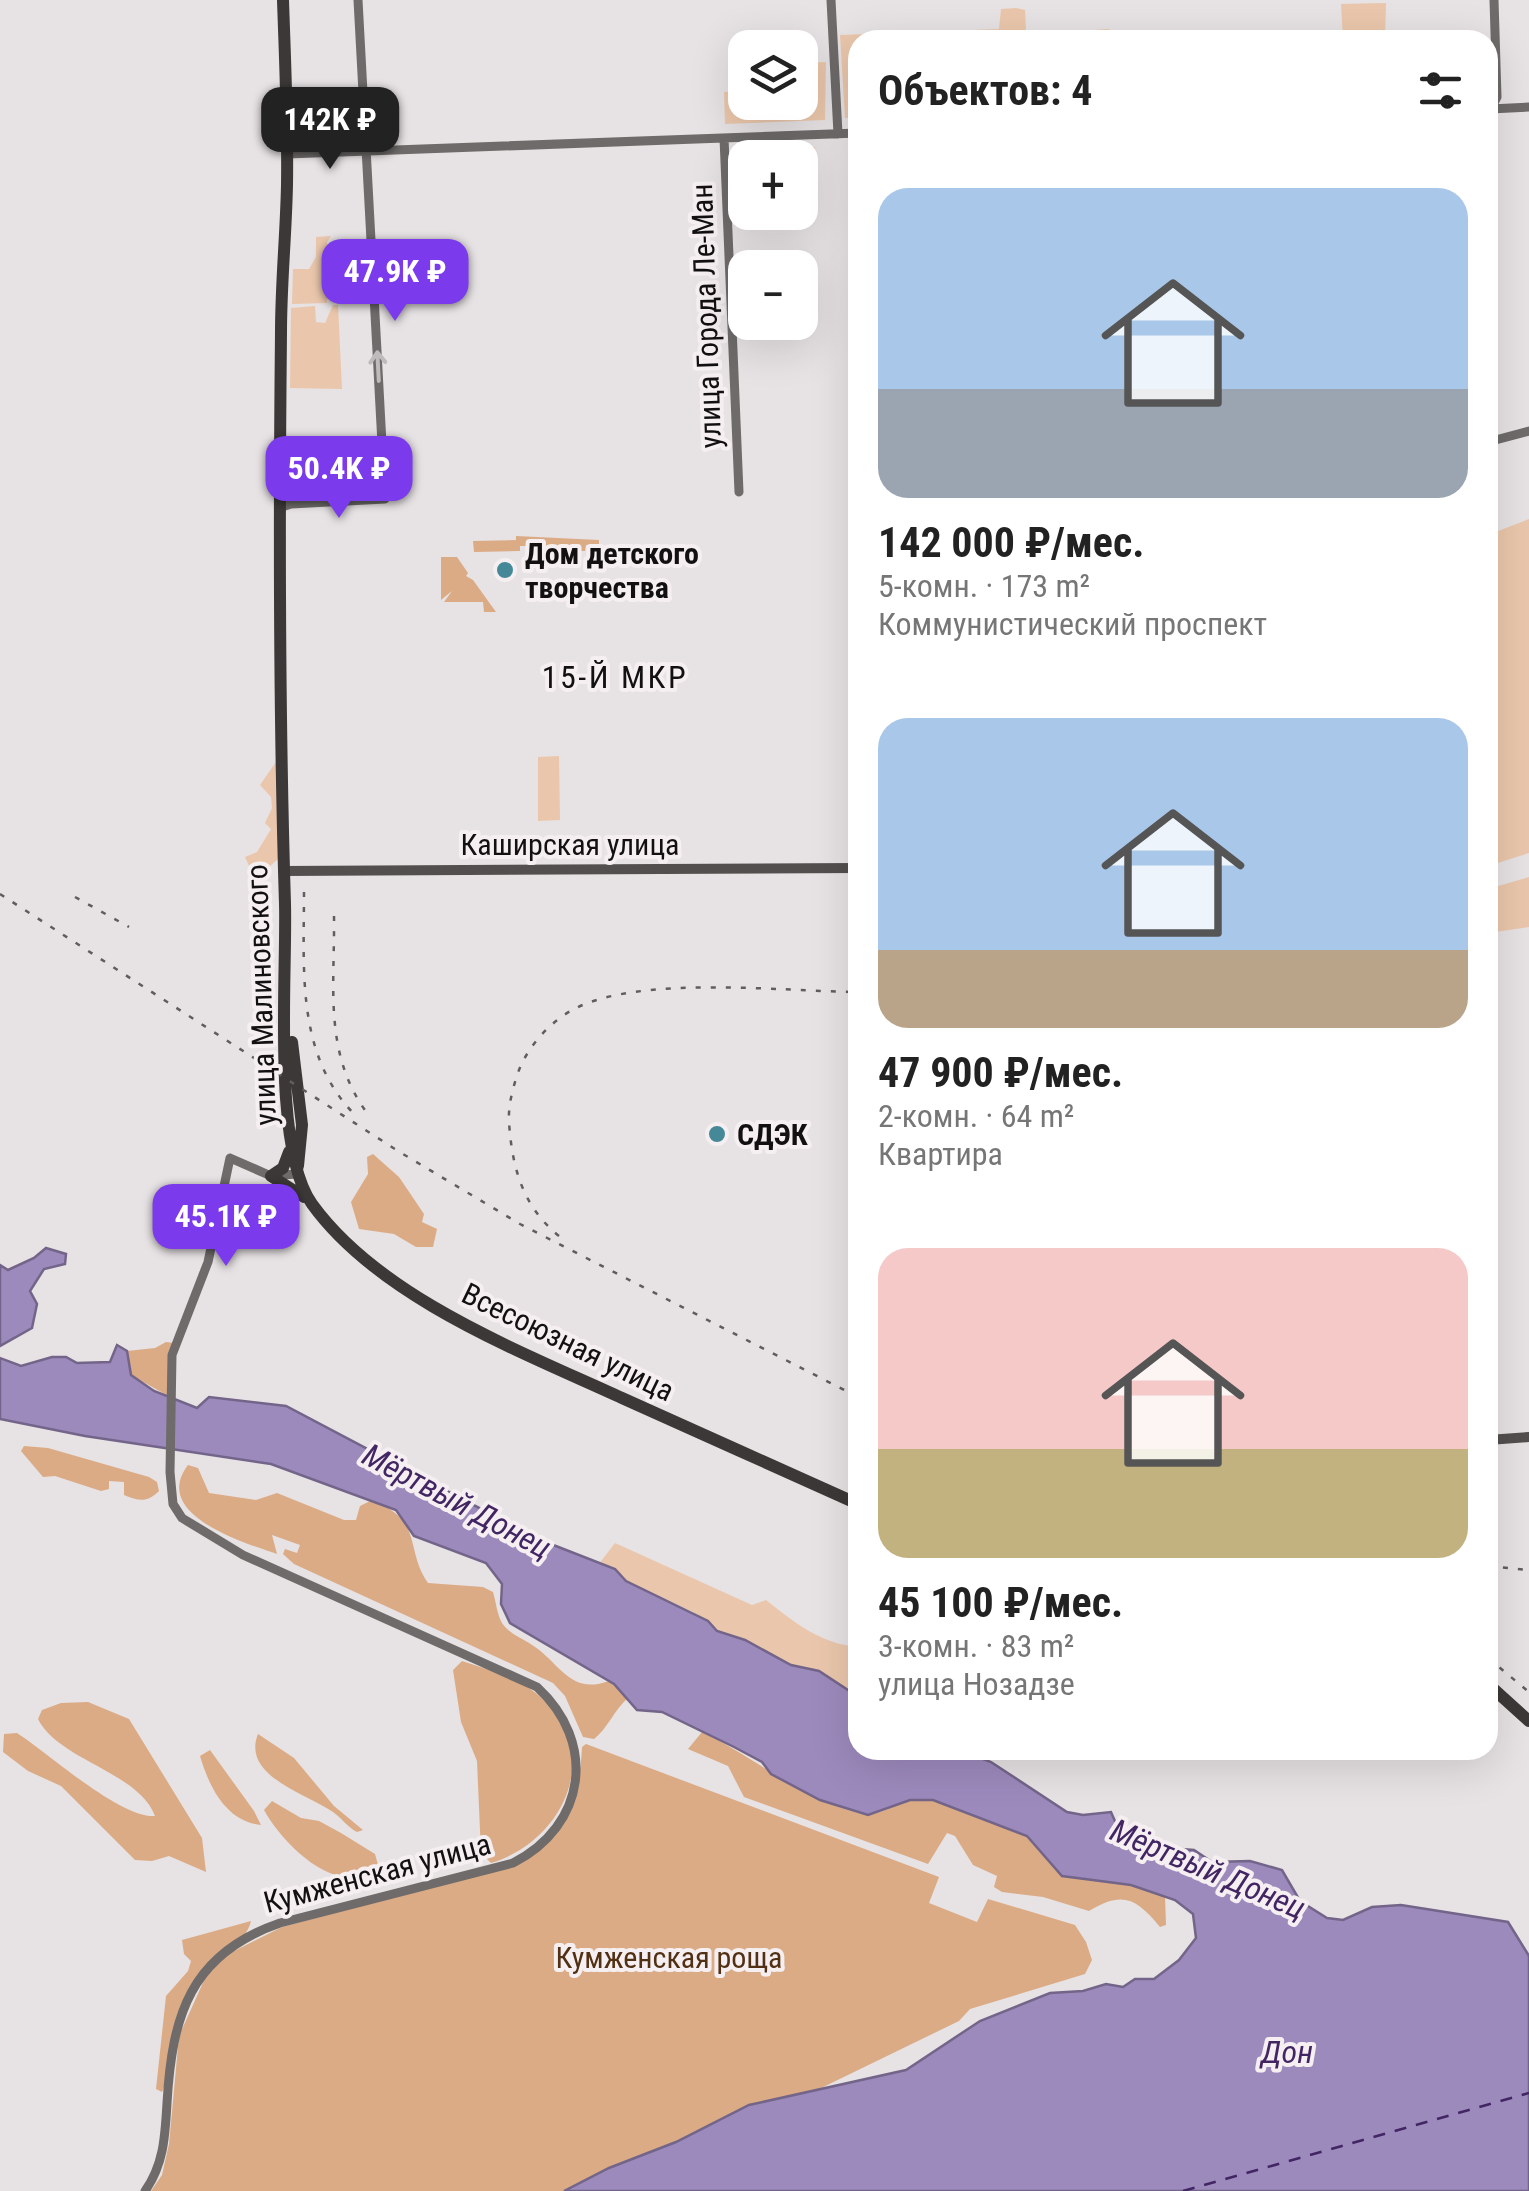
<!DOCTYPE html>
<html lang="ru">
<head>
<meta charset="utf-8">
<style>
  :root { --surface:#fff; --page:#f2f2f2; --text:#222; --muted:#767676; --accent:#7c3aed }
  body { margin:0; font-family:"Roboto Condensed",sans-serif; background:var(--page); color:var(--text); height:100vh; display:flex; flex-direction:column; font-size:38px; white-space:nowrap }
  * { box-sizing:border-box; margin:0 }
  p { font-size:32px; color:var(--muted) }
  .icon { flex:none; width:55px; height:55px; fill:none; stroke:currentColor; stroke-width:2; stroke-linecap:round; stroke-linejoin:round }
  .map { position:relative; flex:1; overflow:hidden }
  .sheet { position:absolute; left:848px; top:30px; width:650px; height:1730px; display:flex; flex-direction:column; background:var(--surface); border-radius:30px; box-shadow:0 10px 40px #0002 }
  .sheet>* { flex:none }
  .buttons { position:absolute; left:728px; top:30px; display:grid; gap:20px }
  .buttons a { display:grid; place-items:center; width:90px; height:90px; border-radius:20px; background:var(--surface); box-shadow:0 10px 40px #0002; font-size:50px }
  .price { position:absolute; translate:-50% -85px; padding:0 22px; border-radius:20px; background:var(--accent); color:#fff; font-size:32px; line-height:65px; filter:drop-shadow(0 2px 5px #0008) }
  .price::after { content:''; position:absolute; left:50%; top:60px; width:30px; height:22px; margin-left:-15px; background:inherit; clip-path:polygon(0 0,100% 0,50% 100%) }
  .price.active { background:#222; color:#fff }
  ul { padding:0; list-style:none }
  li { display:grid; align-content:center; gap:20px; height:530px; padding:0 30px }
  li span { display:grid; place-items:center; height:310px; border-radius:30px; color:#555 }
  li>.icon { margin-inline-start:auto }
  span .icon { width:180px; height:180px; fill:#fffc; stroke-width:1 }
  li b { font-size:42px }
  h2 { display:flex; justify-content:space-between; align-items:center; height:120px; padding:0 30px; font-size:42px }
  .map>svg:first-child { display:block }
  .green { fill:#eac7ac }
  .forest { fill:#dbab85 }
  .water { fill:#9d8abd; stroke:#736589; stroke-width:2.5 }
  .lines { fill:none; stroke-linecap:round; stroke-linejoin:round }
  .ferry { stroke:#422664; stroke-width:2.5; stroke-dasharray:12 10; stroke-linecap:butt }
  .secondary { stroke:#6e6b6a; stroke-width:9 }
  .primary { stroke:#534f4f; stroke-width:10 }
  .highway { stroke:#3c3838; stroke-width:12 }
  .rail { stroke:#605d5d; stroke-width:2.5; stroke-dasharray:5 10; stroke-linecap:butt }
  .oneway { stroke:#bfbabb }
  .poi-dot { fill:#458998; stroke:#f5eff1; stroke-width:4 }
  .labels { text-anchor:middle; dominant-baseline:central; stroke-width:8; stroke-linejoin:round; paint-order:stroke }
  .street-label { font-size:30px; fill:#121010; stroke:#f5eff1 }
  .poi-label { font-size:30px; font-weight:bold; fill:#121010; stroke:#f5eff1; text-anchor:start }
  .park-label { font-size:30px; fill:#513013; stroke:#f5eff1 }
  .neighbourhood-label { font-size:32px; letter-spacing:2.5px; fill:#121010; stroke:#f5eff1 }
  .water-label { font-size:32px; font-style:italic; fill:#422664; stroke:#f5eff1 }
</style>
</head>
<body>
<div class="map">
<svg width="1529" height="2191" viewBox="0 0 1529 2191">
  <rect width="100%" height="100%" fill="#e7e2e3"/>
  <path class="green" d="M1386,3L1385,40H1343L1341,4Z
    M1016,8L1025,10L1026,30L1031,35L1108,29L1114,32V40H858L857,118H845L840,35L999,29L1001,9Z
    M826,62L825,120L725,124L724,92L745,91V102H800V63Z
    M815,147L817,205L800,206V158H745V201H735L731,150H747L748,155Z
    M331,236L327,242V303L292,304L293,269H309L316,257V237Z
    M333,305H338L342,389L290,388L291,308L315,306L316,322L325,323Z
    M1529,519V853L1488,866V592L1492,589L1488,579V535Z
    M559,756L560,820L538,821V757Z
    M276,762L278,859L269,867L250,868L245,857L257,852L271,829L265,823L272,808L271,797L260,785Z
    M1529,877V927L1488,933V889Z
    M615,1543L752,1605L766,1600C795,1623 820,1643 857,1647V1696L819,1671L791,1665L745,1640L717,1631L693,1612L626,1581L615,1569L598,1565Z"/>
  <path class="forest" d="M516,536L599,540V545H586L585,551H534V546H520V551L474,552L473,541L516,540Z
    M441,557H457L468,573L466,576L473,580L496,612H484L483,602H444L452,591L441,600Z
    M373,1154L399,1177L424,1214L422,1222L437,1229L433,1247H416L394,1234L359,1229L351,1202L368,1174L367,1157Z
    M166,1342L174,1343L170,1397L131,1375L127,1351L155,1348Z
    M24,1446L48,1448L149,1477L157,1482L159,1491C147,1503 139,1501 124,1495V1482L109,1481V1489L101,1491L55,1476L43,1477L21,1451Z
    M188,1465L198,1468L209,1493L256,1500L277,1493L344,1520H356L360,1506L372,1500C425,1522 404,1548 428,1583L483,1587L493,1592C496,1602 497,1614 502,1623C509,1634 524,1639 535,1647C561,1665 571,1695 609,1681L628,1698C614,1710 608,1728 594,1739L583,1737L565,1696L553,1683L294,1564L283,1554L285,1549L297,1553L300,1545L272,1535L277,1554C245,1543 150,1515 188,1465Z
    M462,1661C492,1671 522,1678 545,1701C603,1759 561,1842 491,1863L481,1853L477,1761L461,1722L453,1670Z
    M88,1702L129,1719L202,1838L206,1872L169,1856L152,1861L135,1860L61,1786L28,1771L3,1752L4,1734L17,1733C48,1753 121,1819 155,1816C139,1772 58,1760 38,1719L42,1710L61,1703Z
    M702,1732C757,1758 798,1798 859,1813C883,1819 901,1797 925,1798C951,1800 1013,1825 1033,1840C1046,1850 1049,1866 1062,1876L1131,1885L1165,1896L1166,1925L1160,1927C1137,1899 1123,1890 1089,1911L1043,1897L1002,1892L994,1887L997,1876L973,1865L955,1836L947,1833L928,1864L744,1797L728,1766L688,1749Z
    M258,1734L294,1758L334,1806L363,1830L357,1832C347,1827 342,1818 333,1812C307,1794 241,1776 258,1734Z
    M586,1744L939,1877L929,1903L977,1922L988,1899L1075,1925L1086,1942L1092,1960L1085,1974L970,2009L959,2021L815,2091L749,2105L676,2142L609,2168L564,2191H151L162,2175L169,2144L179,2036L206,1976L228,1954L282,1927L515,1865C566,1833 579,1807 582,1747Z
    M210,1750L254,1811L261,1825C225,1821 209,1786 200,1756Z
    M272,1801L301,1818L319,1821L341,1833L375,1854L378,1865C340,1903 282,1843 264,1810Z
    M251,1921C246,1944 217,1954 203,1972C181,2000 168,2051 165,2085L162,2092L156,2089L166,1996L188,1971L191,1961L184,1954L182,1940Z"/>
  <path class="water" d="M46,1248L66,1254L65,1264L44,1269L30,1291L37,1304L32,1328L0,1346V1265L8,1270L34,1258Z
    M117,1345L127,1351L131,1375L154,1391L197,1408L209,1397L286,1406L538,1539L615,1569L626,1581L708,1621L717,1631L745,1640L791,1665L819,1671L857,1696L858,1750H960L991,1762L1067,1812L1083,1815L1111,1812L1121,1835L1142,1846L1194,1850L1212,1862L1250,1861L1282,1870L1300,1901L1327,1918L1343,1920L1372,1907L1401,1905L1508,1922L1529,1956V2191H564L609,2168L676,2142L749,2105L906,2070L980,2021L1050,1993L1083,1991L1106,1984L1123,1987L1135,1979H1154L1179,1960L1196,1938L1193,1914L1175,1900L1131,1885L1062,1876L1027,1836L933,1800H910L868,1815L820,1800L771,1774L762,1762L734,1747L662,1712L637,1710L614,1684L510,1623L501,1604L502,1584L486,1563L414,1536L396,1510L271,1464L85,1436L0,1419V1358L21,1366L52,1357H66L77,1363L110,1362Z"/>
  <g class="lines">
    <path class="ferry" d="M1183,2191L1529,2093"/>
    <path class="secondary" d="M831,0L838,134
      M1490,109L1529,107
      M1491,109L1497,97L1494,0
      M724,138L739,492
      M287,154L858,133
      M1488,442L1529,431
      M279,508L291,504L385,499L358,0
      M145,2191C164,2164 165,2136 167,2103C172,2016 190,1954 280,1923L513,1863C587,1825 597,1742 537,1687L243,1555L182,1518L173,1504L170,1472L172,1355L208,1262L230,1158L271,1176L296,1174"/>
    <path class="primary" d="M283,871L858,868
      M1488,1440L1529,1437"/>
    <path class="highway" d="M283,0C285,61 288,123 287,185C286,234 281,283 281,332C279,523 279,714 285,904C287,977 272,1148 312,1204C380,1298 520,1351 622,1398C701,1433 779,1469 858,1504
      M292,1042L302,1125L298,1166
      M289,1152L283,1168L271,1176L304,1197
      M1488,1684L1529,1721"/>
    <path class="rail" d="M304,892C304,971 296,1055 355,1115
      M0,894L398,1151L520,1224L858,1397
      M75,897L129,927
      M334,916C335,986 323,1053 367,1113
      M559,1236C523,1207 512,1168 509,1122C508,1105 513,1087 519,1070C529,1045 550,1022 574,1009C640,975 780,991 854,992
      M1488,1566L1529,1570
      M1488,1658L1529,1692"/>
  </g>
  <defs><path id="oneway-shaft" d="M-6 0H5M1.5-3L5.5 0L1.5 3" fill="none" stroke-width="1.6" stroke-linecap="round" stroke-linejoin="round" transform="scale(2.5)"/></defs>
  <use class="oneway" href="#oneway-shaft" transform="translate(378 366) rotate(-93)"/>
  <g class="poi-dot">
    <circle cx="505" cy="570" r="10"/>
    <circle cx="717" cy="1134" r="10"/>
  </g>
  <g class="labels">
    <g class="street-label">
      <text transform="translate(706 316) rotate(-92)">улица Города Ле-Ман</text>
      <text x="570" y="844">Каширская улица</text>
      <text transform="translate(261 995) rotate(-92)">улица Малиновского</text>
      <text transform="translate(568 1342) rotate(26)">Всесоюзная улица</text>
      <text transform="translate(377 1873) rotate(-15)">Кумженская улица</text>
    </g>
    <g class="poi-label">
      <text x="525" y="553">Дом детского<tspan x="525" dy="34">творчества</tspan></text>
      <text x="737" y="1134">СДЭК</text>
    </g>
    <g class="park-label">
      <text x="669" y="1957">Кумженская роща</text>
    </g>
    <g class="neighbourhood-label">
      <text x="615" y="677">15-Й МКР</text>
    </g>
    <g class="water-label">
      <text transform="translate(457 1501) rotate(28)">Мёртвый Донец</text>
      <text transform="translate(1208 1869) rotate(23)">Мёртвый Донец</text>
      <text x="1287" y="2052">Дон</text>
    </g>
  </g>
</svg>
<div class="buttons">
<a><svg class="icon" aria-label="layers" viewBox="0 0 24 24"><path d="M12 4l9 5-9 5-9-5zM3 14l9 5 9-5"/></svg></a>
<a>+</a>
<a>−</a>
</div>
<b class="price active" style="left:330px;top:172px">142K ₽</b>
<b class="price" style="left:395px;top:324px">47.9K ₽</b>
<b class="price" style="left:339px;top:521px">50.4K ₽</b>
<b class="price" style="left:226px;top:1269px">45.1K ₽</b>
<section class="sheet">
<h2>Объектов: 4<svg class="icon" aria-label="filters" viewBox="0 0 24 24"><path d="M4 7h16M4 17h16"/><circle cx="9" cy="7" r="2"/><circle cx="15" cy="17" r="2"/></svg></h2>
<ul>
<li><span style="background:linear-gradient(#a9c7e8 65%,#9aa5b1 0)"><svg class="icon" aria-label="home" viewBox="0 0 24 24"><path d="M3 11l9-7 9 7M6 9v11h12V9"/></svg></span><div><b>142 000 ₽/мес.</b><p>5-комн. · 173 m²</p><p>Коммунистический проспект</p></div></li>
<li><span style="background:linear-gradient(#a9c7e8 75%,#b9a48a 0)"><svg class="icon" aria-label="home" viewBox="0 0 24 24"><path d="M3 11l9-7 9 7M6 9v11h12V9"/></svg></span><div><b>47 900 ₽/мес.</b><p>2-комн. · 64 m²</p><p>Квартира</p></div></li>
<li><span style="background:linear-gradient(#f6c9c9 65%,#c2b280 0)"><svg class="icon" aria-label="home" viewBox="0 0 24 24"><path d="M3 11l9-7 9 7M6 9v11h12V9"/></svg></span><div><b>45 100 ₽/мес.</b><p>3-комн. · 83 m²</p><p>улица Нозадзе</p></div></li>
</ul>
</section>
</div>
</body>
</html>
